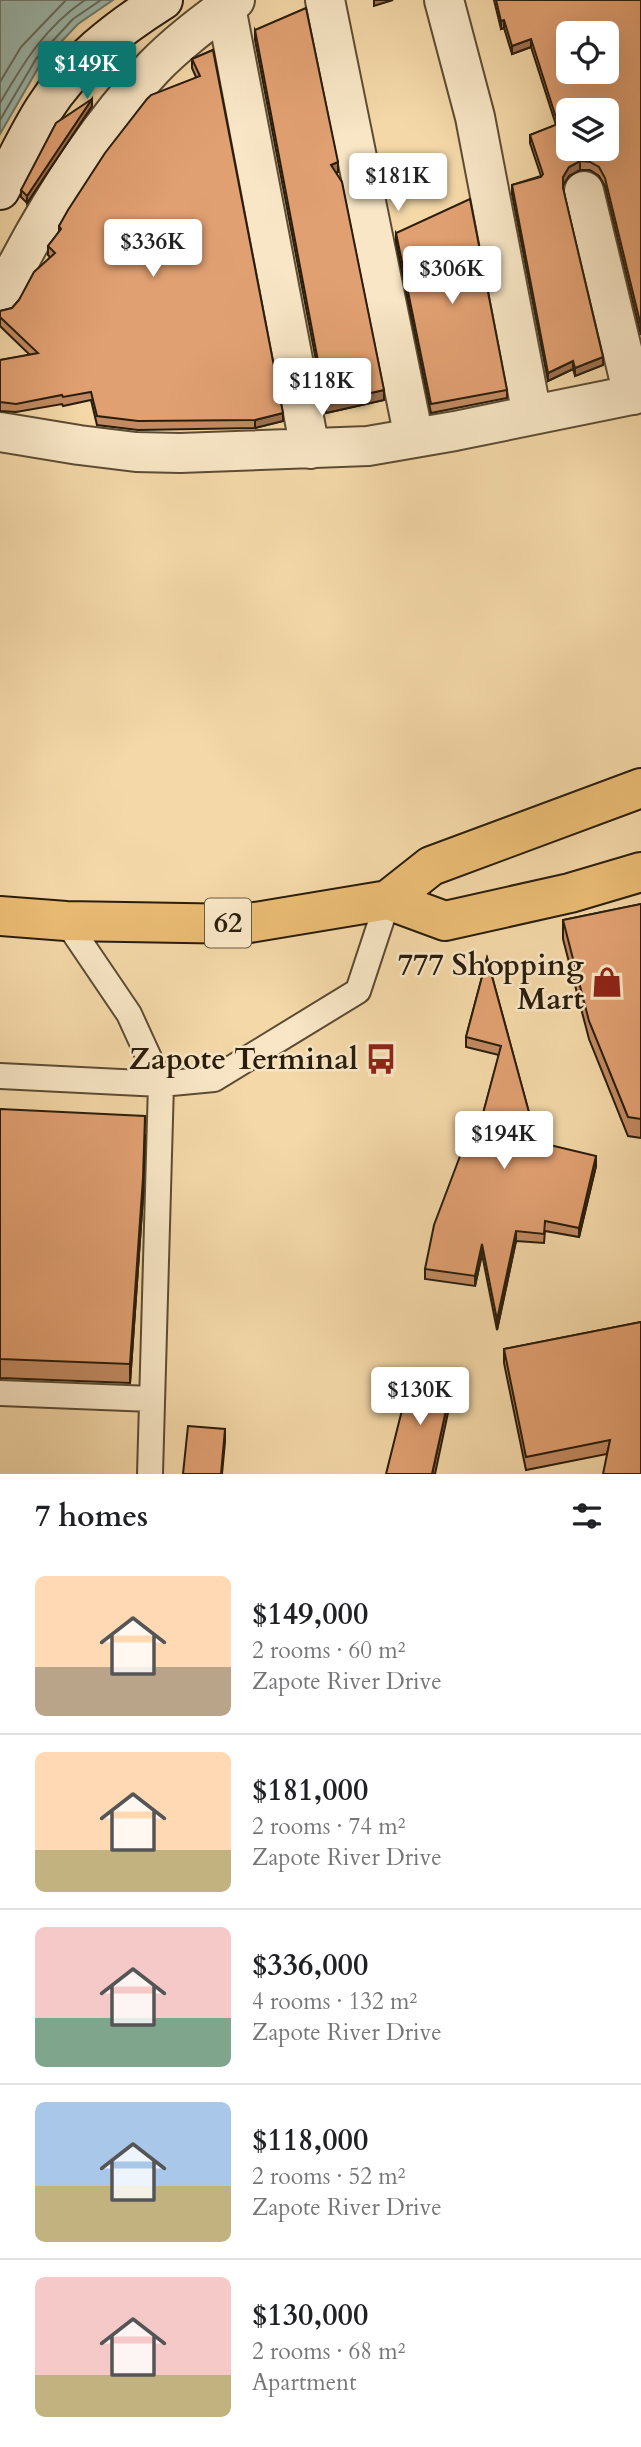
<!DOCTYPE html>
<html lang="en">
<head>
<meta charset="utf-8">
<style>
  :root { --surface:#fff; --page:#f2f2f2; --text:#202124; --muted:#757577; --line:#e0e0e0; --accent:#0f766e }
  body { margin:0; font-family:Cardo,serif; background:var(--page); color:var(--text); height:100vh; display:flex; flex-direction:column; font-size:26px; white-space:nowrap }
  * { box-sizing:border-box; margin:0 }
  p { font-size:23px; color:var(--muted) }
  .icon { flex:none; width:38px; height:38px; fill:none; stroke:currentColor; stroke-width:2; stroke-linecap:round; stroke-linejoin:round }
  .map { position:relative; height:1474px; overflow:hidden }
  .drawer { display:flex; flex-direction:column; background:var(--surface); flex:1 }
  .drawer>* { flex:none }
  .controls { position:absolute; left:556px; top:21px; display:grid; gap:14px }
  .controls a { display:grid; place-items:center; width:63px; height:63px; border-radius:10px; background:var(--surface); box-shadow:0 7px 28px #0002; font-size:35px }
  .price { position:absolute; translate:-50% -60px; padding:0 16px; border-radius:7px; background:#fff; color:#222; font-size:23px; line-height:46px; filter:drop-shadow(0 2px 4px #0008) }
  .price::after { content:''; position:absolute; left:50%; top:42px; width:21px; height:16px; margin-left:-10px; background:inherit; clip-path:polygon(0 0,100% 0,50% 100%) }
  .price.current { background:var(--accent); color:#fff }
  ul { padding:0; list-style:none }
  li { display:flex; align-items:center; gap:21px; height:175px; padding:0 35px }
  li+li { border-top:2px solid var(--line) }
  li span { display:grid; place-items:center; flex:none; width:196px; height:140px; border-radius:10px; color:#555 }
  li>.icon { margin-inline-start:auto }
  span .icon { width:84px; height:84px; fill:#fffc; stroke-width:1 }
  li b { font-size:30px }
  h2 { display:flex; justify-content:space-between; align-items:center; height:84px; padding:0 35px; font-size:30px }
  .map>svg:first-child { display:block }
  .water { fill:#9cb9ae; stroke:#6e7b6d; stroke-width:2 }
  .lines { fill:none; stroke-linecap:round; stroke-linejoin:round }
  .shore { stroke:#636b5d; stroke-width:2 }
  .service-casing { stroke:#5c4c33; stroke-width:28 }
  .minor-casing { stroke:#5c4c33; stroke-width:42 }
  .secondary-casing { stroke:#2a1d0c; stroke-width:42 }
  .trunk-casing { stroke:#2a1d0c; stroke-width:42 }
  .service { stroke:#f8e6c6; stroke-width:24 }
  .minor { stroke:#f8e6c6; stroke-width:38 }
  .secondary { stroke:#f8e6c6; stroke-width:38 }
  .trunk { stroke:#eabc74; stroke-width:38 }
  .wall { fill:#c28a62; stroke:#2a1d0c; stroke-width:2 }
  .shaded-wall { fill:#9e7050; stroke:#2a1d0c; stroke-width:2 }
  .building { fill:#e1a072; stroke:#2a1d0c; stroke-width:2; fill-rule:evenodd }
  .labels { text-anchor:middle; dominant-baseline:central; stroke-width:5; stroke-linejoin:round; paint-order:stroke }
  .shield { fill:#f8e6c6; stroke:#685944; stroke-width:2 }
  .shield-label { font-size:28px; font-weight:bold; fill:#2a1d0c }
  .poi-label { font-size:30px; font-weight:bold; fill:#2a1d0c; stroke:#f8e6c6; text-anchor:end }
</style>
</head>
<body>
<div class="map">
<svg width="641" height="1474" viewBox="0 0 641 1474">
  <rect width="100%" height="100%" fill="#f4d8a8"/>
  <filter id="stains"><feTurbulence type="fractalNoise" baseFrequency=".00286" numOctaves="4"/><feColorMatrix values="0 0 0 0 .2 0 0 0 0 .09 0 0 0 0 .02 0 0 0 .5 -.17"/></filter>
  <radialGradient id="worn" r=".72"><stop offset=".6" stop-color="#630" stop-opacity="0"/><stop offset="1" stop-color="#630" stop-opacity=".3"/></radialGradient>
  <path class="water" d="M0,0H113L78,24L41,63L0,134Z"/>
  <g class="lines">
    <path class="shore" d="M0,82L21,47L66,0
      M0,103C24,62 45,27 85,0
      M0,120L36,59L73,19L101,0"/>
    <defs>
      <path id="service" d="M66,921L129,1014L161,1084L150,1474
        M0,1076L161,1084L214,1079L358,991L388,900
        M0,1393L152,1399"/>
      <path id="minor" d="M325,0L414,438
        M444,0L475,117L532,415
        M226,7L310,449
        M584,191L633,395
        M0,299C40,218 90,135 153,68C178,42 207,21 235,0
        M0,432L79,445L136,452L180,453L368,446L455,431L641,393"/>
      <path id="secondary" d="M0,190C15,163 28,134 44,109C73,63 117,29 163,0"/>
      <path id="trunk" d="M388,900L445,921L570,893L641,872
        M0,916L66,921L243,924L388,900L431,866L641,788"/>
    </defs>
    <use href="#service" class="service-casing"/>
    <use href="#minor" class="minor-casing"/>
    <use href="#secondary" class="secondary-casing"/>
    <use href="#trunk" class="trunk-casing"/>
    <use href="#service" class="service"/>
    <use href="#minor" class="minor"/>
    <use href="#secondary" class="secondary"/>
    <use href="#trunk" class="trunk"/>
  </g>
  <path class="wall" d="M494,0H641V335L605,186L599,176L590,170H580L569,176L563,185V188L603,365L575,376L573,369L548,381L512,194V185L541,176L530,143V135L556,125L531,47L512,54L504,28L501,29Z
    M255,30L338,172L336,173L384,400L326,413L255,40Z
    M213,50L283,421L255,428L138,430L97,425L91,400L63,406L62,404L16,412L0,411V360L30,355L0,326V311L12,308L19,300L50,257L48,255V246L59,232V226L196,77L192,68V59Z
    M92,106L27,203L21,197V190Z
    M396,233L507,390V398L431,413L396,242Z
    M641,904V1138L628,1136L589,1039L563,939V920Z
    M487,958L537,1142L596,1166L579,1237L545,1231L544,1243L516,1241L497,1330L482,1254L475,1286L425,1279V1269L477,1136L499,1055L466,1047V1037Z
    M0,1109L145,1135L143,1197L130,1383L0,1378Z
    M641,1322L607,1454L526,1470L504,1363V1349Z"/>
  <path class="shaded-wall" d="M374,0H393L374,6Z
    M504,20V28L501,29V21Z
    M531,39V47L512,54V46Z
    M92,99V106L27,203V196Z
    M580,161V170L569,176L563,185V177L569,167Z
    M338,162V172L331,175V165Z
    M603,357V365L575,376V368Z
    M573,361V369L548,381V373Z
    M384,390V400L326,413V403Z
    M283,413V421L255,428V420Z
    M145,1116L143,1197L130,1383V1364Z
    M596,1156V1166L579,1237V1228Z
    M516,1231V1241L497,1330V1320Z
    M482,1244V1254L475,1286V1276Z
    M452,1383V1394L435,1474H432Z
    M225,1429V1442L222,1474H221Z"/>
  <path class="building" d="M496,0H641V326L605,178L599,167L590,162L580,161L569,167L563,177V188L603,357L575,368L573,361L548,373L512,185L541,177L543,174L530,135L558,124L531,39L512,46L504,20L501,21ZM569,33H607V72H569ZM569,110H607V149H569Z
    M306,8L338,162L331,165L342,182L384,390L326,403L255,30Z
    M213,50L283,413L255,420L138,421L97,416L91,392L63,397L62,395L16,404L0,402V360L38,353L0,317V311L12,308L19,300L34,272L55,253L48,246L61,229L59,226L68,210L105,153L147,99L151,95L200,76L192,59Z
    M92,99L27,196L21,190L56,123Z
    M470,199L507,390L431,404L396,233Z
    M641,904V1119L628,1117L589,1021L563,920Z
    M487,958L537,1142L596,1156L579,1228L545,1221L544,1234L516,1231L497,1320L482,1244L475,1276L425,1269L434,1225L468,1135L477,1136L501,1046L466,1037Z
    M0,1109L145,1116L143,1178L130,1364L0,1359Z
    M641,1322V1474H603L610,1440L526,1457L504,1349Z
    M411,1374L452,1383L432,1474H386Z
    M188,1426L225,1429L221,1474H183Z"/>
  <defs>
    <symbol id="shop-bare" viewBox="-9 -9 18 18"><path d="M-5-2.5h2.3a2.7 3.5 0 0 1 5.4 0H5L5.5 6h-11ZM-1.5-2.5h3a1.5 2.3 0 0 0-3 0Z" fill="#8f2418" stroke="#f8e6c6" stroke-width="2.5" paint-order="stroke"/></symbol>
    <symbol id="bus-bare" viewBox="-9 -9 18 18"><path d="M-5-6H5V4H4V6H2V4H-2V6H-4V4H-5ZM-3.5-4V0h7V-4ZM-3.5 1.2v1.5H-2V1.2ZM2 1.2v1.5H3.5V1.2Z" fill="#8f2418" stroke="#f8e6c6" stroke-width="2.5" paint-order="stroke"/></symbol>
  </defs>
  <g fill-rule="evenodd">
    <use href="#shop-bare" x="585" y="960" width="44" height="44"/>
    <use href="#bus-bare" x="359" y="1037" width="44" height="44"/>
  </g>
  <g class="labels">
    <rect class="shield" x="205" y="898.5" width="46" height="49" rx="5"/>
    <g class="shield-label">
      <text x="228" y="923">62</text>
    </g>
    <g class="poi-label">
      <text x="584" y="965">777 Shopping<tspan x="584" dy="34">Mart</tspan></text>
      <text x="358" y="1059">Zapote Terminal</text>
    </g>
  </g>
  <rect width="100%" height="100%" filter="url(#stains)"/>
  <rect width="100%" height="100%" fill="url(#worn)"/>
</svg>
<div class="controls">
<a><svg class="icon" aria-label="locate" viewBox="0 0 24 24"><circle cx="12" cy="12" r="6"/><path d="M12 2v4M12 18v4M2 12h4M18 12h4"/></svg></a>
<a><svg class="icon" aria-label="layers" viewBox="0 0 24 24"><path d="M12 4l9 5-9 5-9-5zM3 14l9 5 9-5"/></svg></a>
</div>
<b class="price current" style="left:87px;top:101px">$149K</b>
<b class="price" style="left:398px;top:213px">$181K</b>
<b class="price" style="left:153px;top:279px">$336K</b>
<b class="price" style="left:452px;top:306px">$306K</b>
<b class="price" style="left:322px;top:418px">$118K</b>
<b class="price" style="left:504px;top:1171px">$194K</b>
<b class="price" style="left:420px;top:1427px">$130K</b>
</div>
<section class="drawer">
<h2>7 homes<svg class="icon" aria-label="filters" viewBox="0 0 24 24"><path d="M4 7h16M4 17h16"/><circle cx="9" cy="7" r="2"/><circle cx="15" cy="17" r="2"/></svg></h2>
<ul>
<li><span style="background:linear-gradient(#ffd9b3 65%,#b9a48a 0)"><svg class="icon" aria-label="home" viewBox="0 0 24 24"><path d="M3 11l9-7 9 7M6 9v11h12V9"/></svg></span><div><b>$149,000</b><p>2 rooms · 60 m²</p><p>Zapote River Drive</p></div></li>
<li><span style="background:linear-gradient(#ffd9b3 70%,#c2b280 0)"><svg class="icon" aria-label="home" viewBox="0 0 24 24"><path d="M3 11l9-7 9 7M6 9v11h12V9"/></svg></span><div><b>$181,000</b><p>2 rooms · 74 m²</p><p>Zapote River Drive</p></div></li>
<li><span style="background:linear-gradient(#f6c9c9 65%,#7fa58c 0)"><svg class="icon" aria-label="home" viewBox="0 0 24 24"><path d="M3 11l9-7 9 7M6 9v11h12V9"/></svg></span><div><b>$336,000</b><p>4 rooms · 132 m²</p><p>Zapote River Drive</p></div></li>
<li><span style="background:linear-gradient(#a9c7e8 60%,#c2b280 0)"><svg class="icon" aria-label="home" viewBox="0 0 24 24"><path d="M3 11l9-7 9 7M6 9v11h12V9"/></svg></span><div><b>$118,000</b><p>2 rooms · 52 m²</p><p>Zapote River Drive</p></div></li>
<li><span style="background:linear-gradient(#f6c9c9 70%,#c2b280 0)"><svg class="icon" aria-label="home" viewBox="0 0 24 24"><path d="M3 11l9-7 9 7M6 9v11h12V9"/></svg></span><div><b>$130,000</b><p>2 rooms · 68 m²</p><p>Apartment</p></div></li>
</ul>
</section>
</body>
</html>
